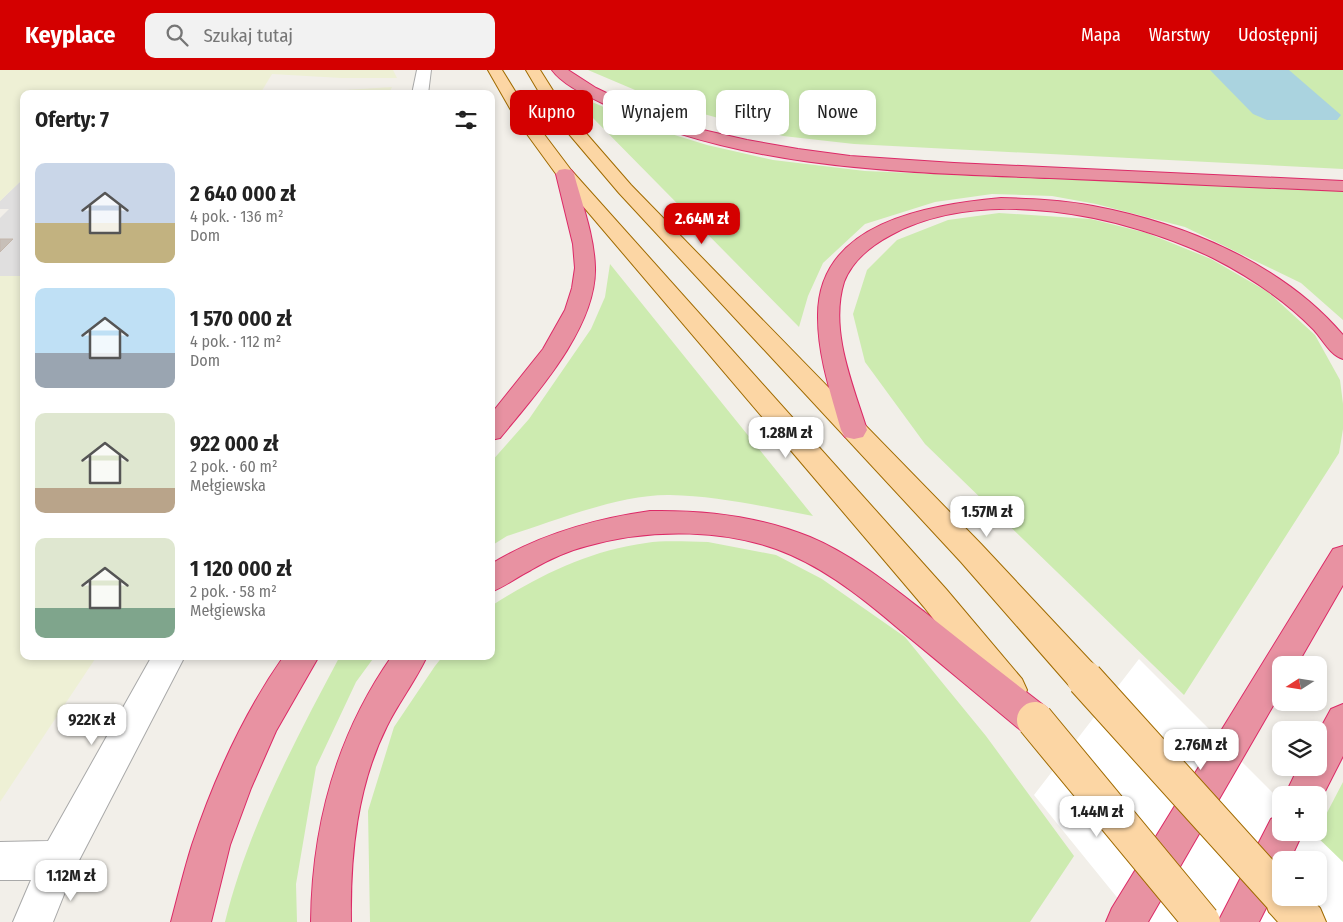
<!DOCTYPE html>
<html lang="pl">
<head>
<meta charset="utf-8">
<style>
  :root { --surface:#fff; --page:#f2f2f2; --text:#222; --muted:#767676; --accent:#d40000 }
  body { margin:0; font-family:"Fira Sans Condensed",sans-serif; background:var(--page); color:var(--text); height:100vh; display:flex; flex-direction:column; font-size:19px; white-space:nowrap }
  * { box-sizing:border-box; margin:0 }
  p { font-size:16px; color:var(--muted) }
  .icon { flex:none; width:28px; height:28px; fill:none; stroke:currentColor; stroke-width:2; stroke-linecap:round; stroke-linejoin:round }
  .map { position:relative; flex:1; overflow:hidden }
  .side { position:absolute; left:20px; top:20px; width:475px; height:570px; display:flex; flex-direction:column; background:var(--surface); border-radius:10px; box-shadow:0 2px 8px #0003 }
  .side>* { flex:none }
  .top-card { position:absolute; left:510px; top:20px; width:475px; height:45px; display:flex; gap:10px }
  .needle { width:32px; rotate:258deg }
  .buttons { position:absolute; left:1272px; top:586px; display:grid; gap:10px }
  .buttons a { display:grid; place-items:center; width:55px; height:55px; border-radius:10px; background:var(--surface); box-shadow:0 2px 8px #0003; font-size:25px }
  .price { position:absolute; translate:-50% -42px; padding:0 11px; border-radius:10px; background:#fff; color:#222; font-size:16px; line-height:32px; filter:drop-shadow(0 1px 2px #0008) }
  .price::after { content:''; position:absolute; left:50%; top:30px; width:15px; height:11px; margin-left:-8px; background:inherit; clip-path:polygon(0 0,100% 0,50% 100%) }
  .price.active { background:var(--accent); color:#fff }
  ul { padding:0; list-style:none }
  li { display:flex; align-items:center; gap:15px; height:125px; padding:0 15px }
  li span { display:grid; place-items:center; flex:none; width:140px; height:100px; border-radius:10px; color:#555 }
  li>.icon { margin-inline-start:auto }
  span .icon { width:60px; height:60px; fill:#fffc; stroke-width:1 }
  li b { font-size:21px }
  h2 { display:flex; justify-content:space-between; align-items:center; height:60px; padding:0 15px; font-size:21px }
  .tag { padding:0 18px; border-radius:10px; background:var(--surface); box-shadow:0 2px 8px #0003; font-size:18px; line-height:45px }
  .tag.active { background:var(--accent); color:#fff }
  header { display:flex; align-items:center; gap:30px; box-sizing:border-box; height:70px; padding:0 25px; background:var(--accent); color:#fff }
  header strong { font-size:24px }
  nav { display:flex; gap:28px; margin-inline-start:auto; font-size:18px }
  .search { width:350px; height:45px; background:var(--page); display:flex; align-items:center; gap:12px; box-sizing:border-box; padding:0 18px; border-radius:10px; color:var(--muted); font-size:19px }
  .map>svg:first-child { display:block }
  .residential { fill:#e0dfdf }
  .farmland { fill:#eef0d5 }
  .grass { fill:#cdebb0 }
  .water { fill:#aad3df }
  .pier { fill:#fff; fill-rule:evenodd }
  .building { fill:#c7bfb8; stroke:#c4b6ab }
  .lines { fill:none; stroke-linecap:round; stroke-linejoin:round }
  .minor-casing { stroke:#a9a9a9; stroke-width:2 }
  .major-casing { stroke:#a06b00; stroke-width:2 }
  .highway-casing { stroke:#dc2a67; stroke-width:2 }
  .minor { fill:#fff; fill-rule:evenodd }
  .major { fill:#fcd6a4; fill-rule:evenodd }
  .highway { fill:#e892a2; fill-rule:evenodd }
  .major-bridge-casing { stroke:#a06b00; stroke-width:38; stroke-linecap:butt }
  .major-bridge { stroke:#fcd6a4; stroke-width:36 }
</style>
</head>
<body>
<header>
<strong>Keyplace</strong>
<div class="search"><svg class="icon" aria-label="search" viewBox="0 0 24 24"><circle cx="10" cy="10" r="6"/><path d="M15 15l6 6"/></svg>Szukaj tutaj</div>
<nav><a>Mapa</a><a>Warstwy</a><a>Udostępnij</a></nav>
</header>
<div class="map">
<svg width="1343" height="852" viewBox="0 0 1343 852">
  <rect width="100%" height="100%" fill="#f2efe9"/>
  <path class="residential" d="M24,108V206H0V148L9,139H0V131Z"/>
  <path class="farmland" d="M0,0H393L397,8H341L272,4L260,24H24V108L0,131Z
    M392,17L389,24H318L345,20Z
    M0,206H24V586H97L0,732Z"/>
  <path class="grass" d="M588,0H1343V99L854,74L783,66L668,34Z
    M578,26L655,59L707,75L773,90L865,101L1343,121V250L1301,213L1185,157L1096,134L1052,126L992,124L935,132L865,154L823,193L808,226L799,257L592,47Z
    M999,143L1091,149L1147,163L1211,189L1268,222L1315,265L1340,310L1343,334V359L1339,383L1184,625L925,374L865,292L853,244L867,200L897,170L948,150Z
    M610,194L813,446C766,437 718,426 670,425C620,424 555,451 507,466L491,476V392L529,349L591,259L605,227Z
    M708,472L776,485L822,509L905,567L986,666L1074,786L1030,852H370L368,741L394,657L435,596L443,586H491V536C540,505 588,481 646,473C666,470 688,472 708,472Z
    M340,586H375L356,612L316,697L296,814L297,852H225C248,758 295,671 340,586Z
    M1343,712V852H1274L1319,828V790L1313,770L1316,763L1319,762V758Z"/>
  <path class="water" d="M1210,0H1289L1341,45L1337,50H1267L1253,44Z"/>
  <path class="pier" d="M1139,589L1281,731V762L1313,763L1343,792V852H1137L1034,725ZM1281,790H1319V828H1281Z"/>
  <path class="building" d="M0,169H13L0,182Z"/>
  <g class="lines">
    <defs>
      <path id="minor" d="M417,0H431L428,24H412Z
        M152,586H185L73,802L53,852H13L31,810H0V772L48,771Z"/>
      <path id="major" d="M488,0H502L531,47L571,100L946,519L1022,609L1027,620L1022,631L1010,636L998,631L924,537L559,108L516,49Z
        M526,0H540L564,38L631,115L981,474L1097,598L1101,609L1097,620L1085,624L1073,620L961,492L619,123L552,44Z
        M1281,809V828H1310L1320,838L1326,852H1278L1269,842L1263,828L1269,814Z"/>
      <path id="highway" d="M552,0H568L596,18L619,29L654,44L703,60L747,70L798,79L850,86L954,93L1343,111V121C1245,117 1147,112 1050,108C900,102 740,100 602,33C586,25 563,15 552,0Z
        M565,99L571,100L574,104C582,134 594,165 595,197C597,257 536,324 500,368L491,370V344L543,279L565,240L572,218L575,198L573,174L556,104L559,100Z
        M1001,128C1032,129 1063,130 1093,136C1183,153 1282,193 1343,265V289C1330,285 1323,270 1314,260C1286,231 1250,207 1213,188C1124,145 983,115 891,165C872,175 852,191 844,212C829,260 853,315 867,360L863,367L854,369L845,367L841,360C831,324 818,286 818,248C816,152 928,135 1001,128Z
        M650,441C704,440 759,446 810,467C853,485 891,516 927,544C967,576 1007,607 1047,638L1052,650L1047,662L1035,667L1023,662C984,630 945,597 906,565C871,535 834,504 791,485C730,458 650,458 587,476C567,481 548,490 531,500C517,507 506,516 491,522V494C541,464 593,449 650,441Z
        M1343,476V515L1297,595H1281V622L1148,852H1106L1112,838L1333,479Z
        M284,586H319L276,661L251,718L230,775L211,852H171C178,826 184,800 192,775C214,709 244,643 284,586Z
        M392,586H427C416,610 399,632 387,656C357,716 350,785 351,852H311C312,755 336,666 392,586Z
        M1343,634V686L1319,733V725H1285L1298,698H1319V661L1331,639Z
        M1281,744V762H1303L1290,790H1281V808L1259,852H1218L1271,749Z"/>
    </defs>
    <use href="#minor" class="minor-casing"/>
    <use href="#major" class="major-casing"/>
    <use href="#highway" class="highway-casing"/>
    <use href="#minor" class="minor"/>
    <use href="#major" class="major"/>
    <use href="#highway" class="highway"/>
    <defs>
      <path id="major-bridge" d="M1085,609L1281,826
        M1035,650L1202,852"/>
    </defs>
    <use href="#major-bridge" class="major-bridge-casing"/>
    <use href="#major-bridge" class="major-bridge"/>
  </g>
</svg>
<div class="buttons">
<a><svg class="needle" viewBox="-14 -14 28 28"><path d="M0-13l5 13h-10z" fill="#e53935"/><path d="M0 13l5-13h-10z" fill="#767676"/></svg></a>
<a><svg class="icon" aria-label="layers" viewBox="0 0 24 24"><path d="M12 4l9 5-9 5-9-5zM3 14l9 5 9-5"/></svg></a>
<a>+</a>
<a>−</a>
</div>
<b class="price active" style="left:702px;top:175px">2.64M zł</b>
<b class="price" style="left:786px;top:389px">1.28M zł</b>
<b class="price" style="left:987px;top:468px">1.57M zł</b>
<b class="price" style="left:92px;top:676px">922K zł</b>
<b class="price" style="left:1201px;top:701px">2.76M zł</b>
<b class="price" style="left:1097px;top:768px">1.44M zł</b>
<b class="price" style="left:71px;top:832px">1.12M zł</b>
<div class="top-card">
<a class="tag active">Kupno</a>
<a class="tag">Wynajem</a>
<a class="tag">Filtry</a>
<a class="tag">Nowe</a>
</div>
<section class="side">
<h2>Oferty: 7<svg class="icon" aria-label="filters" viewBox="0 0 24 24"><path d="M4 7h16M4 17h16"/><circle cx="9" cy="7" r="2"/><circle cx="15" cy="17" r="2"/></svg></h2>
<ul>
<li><span style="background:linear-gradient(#c9d6e8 60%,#c2b280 0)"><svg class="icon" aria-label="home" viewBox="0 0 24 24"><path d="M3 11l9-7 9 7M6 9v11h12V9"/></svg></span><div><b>2 640 000 zł</b><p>4 pok. · 136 m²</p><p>Dom</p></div></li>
<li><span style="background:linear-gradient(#bfe0f5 65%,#9aa5b1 0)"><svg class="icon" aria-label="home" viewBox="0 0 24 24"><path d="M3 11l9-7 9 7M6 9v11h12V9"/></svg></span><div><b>1 570 000 zł</b><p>4 pok. · 112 m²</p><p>Dom</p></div></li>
<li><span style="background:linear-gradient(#dfe7d0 75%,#b9a48a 0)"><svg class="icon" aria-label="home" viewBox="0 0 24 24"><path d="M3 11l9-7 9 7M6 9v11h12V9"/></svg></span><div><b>922 000 zł</b><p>2 pok. · 60 m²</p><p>Mełgiewska</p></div></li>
<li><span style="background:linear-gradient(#dfe7d0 70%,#7fa58c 0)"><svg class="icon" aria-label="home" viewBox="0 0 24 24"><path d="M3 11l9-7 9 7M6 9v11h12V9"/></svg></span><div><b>1 120 000 zł</b><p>2 pok. · 58 m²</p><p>Mełgiewska</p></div></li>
</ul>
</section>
</div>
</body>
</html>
